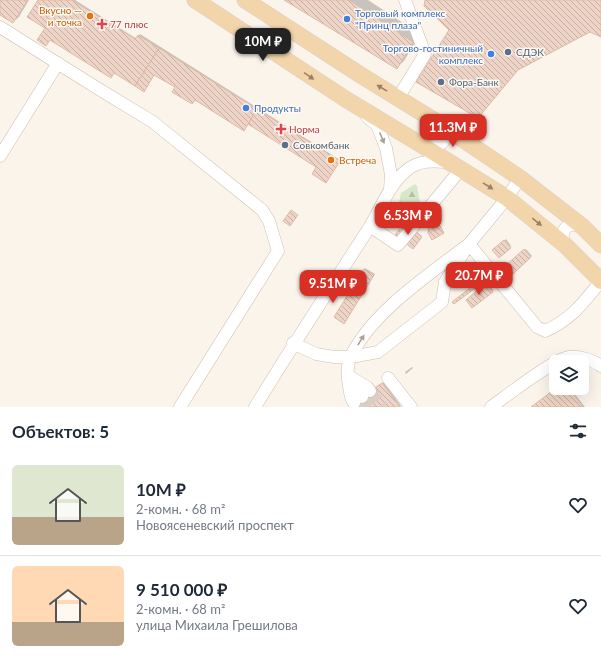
<!DOCTYPE html>
<html lang="ru">
<head>
<meta charset="utf-8">
<style>
  :root { --surface:#fff; --page:#f6f6f7; --text:#1f2937; --muted:#747a83; --line:#e0e1e3; --accent:#d93025 }
  body { margin:0; font-family:Lato,sans-serif; background:var(--page); color:var(--text); height:100vh; display:flex; flex-direction:column; font-size:15px; white-space:nowrap }
  * { box-sizing:border-box; margin:0 }
  p { font-size:13px; color:var(--muted) }
  .icon { flex:none; width:22px; height:22px; fill:none; stroke:currentColor; stroke-width:2; stroke-linecap:round; stroke-linejoin:round }
  .map { position:relative; height:407px; overflow:hidden }
  .drawer { display:flex; flex-direction:column; background:var(--surface); flex:1 }
  .drawer>* { flex:none }
  .controls { position:absolute; left:549px; top:355px; display:grid; gap:8px }
  .controls a { display:grid; place-items:center; width:40px; height:40px; border-radius:6px; background:var(--surface); box-shadow:0 4px 16px #0002; font-size:20px }
  .price { position:absolute; translate:-50% -34px; padding:0 9px; border-radius:8px; background:var(--accent); color:#fff; font-size:13px; line-height:26px; filter:drop-shadow(0 1px 2px #0008) }
  .price::after { content:''; position:absolute; left:50%; top:24px; width:12px; height:9px; margin-left:-6px; background:inherit; clip-path:polygon(0 0,100% 0,50% 100%) }
  .price.current { background:#222; color:#fff }
  ul { padding:0; list-style:none }
  li { display:flex; align-items:center; gap:12px; height:100px; padding:0 12px }
  li+li { border-top:1px solid var(--line) }
  li span { display:grid; place-items:center; flex:none; width:112px; height:80px; border-radius:6px; color:#555 }
  li>.icon { margin-inline-start:auto }
  span .icon { width:48px; height:48px; fill:#fffc; stroke-width:1 }
  li b { font-size:17px }
  h2 { display:flex; justify-content:space-between; align-items:center; height:48px; padding:0 12px; font-size:17px }
  .map>svg:first-child { display:block }
  .forest { fill:url(#forest-firs) }
  .shadow { fill:#0003 }
  .building { fill:url(#building-back-hatch); stroke:#dfbba7 }
  .lines { fill:none; stroke-linecap:round; stroke-linejoin:round }
  .minor-tunnel { stroke:#d9cec4; stroke-width:12; stroke-dasharray:12 6; stroke-linecap:butt }
  .minor-casing { stroke:#cdbdb2; stroke-width:13 }
  .major-casing { stroke:#d8d1ce; stroke-width:17 }
  .minor { stroke:#fff; stroke-width:12 }
  .major { stroke:#f3d5ab; stroke-width:16 }
  .oneway { fill:#9a806b }
  .oneway2 { fill:#ac9d96 }
  .food-dot { fill:#e8710a; stroke:#fef9f2; stroke-width:1.5 }
  .shop-dot { fill:#3f7fe0; stroke:#fef9f2; stroke-width:1.5 }
  .health-dot { fill:#e0444e; stroke:#fef9f2; stroke-width:1.5 }
  .service-dot { fill:#5c6f8a; stroke:#fef9f2; stroke-width:1.5 }
  .labels { text-anchor:middle; dominant-baseline:central; stroke-width:3; stroke-linejoin:round; paint-order:stroke }
  .food-label { font-size:10px; fill:#c56008; stroke:#fef9f2; text-anchor:end }
  .shop-label { font-size:10px; fill:#366cbe; stroke:#fef9f2; text-anchor:start }
  .health-label { font-size:10px; fill:#be3a42; stroke:#fef9f2; text-anchor:start }
  .service-label { font-size:10px; fill:#4e5e75; stroke:#fef9f2; text-anchor:start }
</style>
</head>
<body>
<div class="map">
<svg width="601" height="407" viewBox="0 0 601 407">
  <defs>
    <pattern id="forest-firs" width="22" height="20" patternUnits="userSpaceOnUse"><rect width="22" height="20" fill="#d7e8ca"/><path d="M5 1l3.5 6h-7zM16 11l3.5 6h-7z" fill="#b3bfa6"/></pattern>
    <pattern id="building-back-hatch" width="6" height="6" patternUnits="userSpaceOnUse"><rect width="6" height="6" fill="#eed4c6"/><path d="M-1 5l2 2M0 0l6 6M5-1l2 2" fill="none" stroke="#c5afa3"/></pattern>
  </defs>
  <rect width="100%" height="100%" fill="#fbf4eb"/>
  <path class="forest" d="M415,184L417,186L420,203L406,208L399,202L401,193Z"/>
  <path class="shadow" d="M0,0H29L19,17L13,22L0,14Z
    M39,0H75L137,39L140,34L340,160L327,181L318,167L248,123L176,87L155,73L115,72L112,76L46,28Z
    M287,0H368L420,34L404,61L396,68Z
    M437,220L444,232L443,233L432,224Z
    M406,223L422,236L413,248L396,235Z
    M506,239L511,246L499,256L494,250Z
    M526,249L532,256L512,273L506,267Z
    M365,268L375,274L345,322L335,317Z
    M487,283L493,290L473,307L467,300Z
    M412,367L413,368L406,374L405,372Z
    M384,382L401,406L400,407H350Z
    M557,388H570L585,407H532Z"/>
  <path class="building" d="M0,0H28L13,23L0,15Z
    M38,0H72L135,39L138,35L159,48L135,86L114,73L111,78L50,40L46,46L37,40L45,28L27,17Z
    M284,0H349L413,42L397,69Z
    M425,0H601V37L590,32L518,70L478,118L416,82L449,30L424,6Z
    M159,48L257,109L244,131L195,100L192,104L172,92L175,87L154,75L144,92L135,86Z
    M257,109L340,161L326,183L312,174L316,167L248,124Z
    M291,210L298,215L290,226L283,221Z
    M436,220L444,233L432,240L428,233L429,224Z
    M404,223L422,237L413,249L395,235Z
    M504,240L511,248L499,258L492,250Z
    M524,249L531,257L512,275L504,267Z
    M364,269L374,275L344,324L334,317Z
    M484,277L486,280L454,304L452,302Z
    M486,283L493,292L472,308L466,300Z
    M382,383L400,407H349L370,391Z
    M556,388H569L583,407H531Z"/>
  <g class="lines">
    <path class="minor-tunnel" d="M370,391L382,407
      M362,397L370,407"/>
    <defs>
      <path id="minor" d="M0,27L97,88L153,122L262,210L269,221L278,251L180,407
        M398,98L425,54L405,0
        M367,117L377,125L386,148L391,175L390,189
        M425,147L437,146L443,142L444,134L440,124
        M0,156L58,63
        M370,226L398,245L461,169
        M565,245C559,229 567,221 583,227
        M293,343L316,354L334,357H351L378,352L442,302L445,282L469,244L507,198L520,178
        M350,377L367,387L370,391
        M388,378L411,407
        M349,379L362,397
        M354,403C350,398 350,392 349,386C347,376 347,365 351,356C373,311 430,274 469,244L537,327L545,331C571,320 584,302 601,281
        M255,407C292,346 331,287 369,228C381,209 389,184 407,170C419,160 433,161 447,162
        M491,407C508,395 552,360 569,357C580,356 593,360 601,366"/>
      <path id="major" d="M195,0L347,100L425,147L507,198L565,245L601,281
        M245,0L359,74L440,124L520,178L583,227L601,245"/>
    </defs>
    <use href="#minor" class="minor-casing"/>
    <use href="#major" class="major-casing"/>
    <use href="#minor" class="minor"/>
    <use href="#major" class="major"/>
  </g>
  <defs><path id="oneway-solid" d="M-6-.8H1V-3.2L6.5 0L1 3.2V.8H-6Z"/></defs>
  <g class="oneway">
    <use href="#oneway-solid" transform="translate(309 76) rotate(34)"/>
    <use href="#oneway-solid" transform="translate(382 88) rotate(-149)"/>
    <use href="#oneway-solid" transform="translate(488 186) rotate(32)"/>
    <use href="#oneway-solid" transform="translate(537 222) rotate(39)"/>
  </g>
  <g class="oneway2">
    <use href="#oneway-solid" transform="translate(382 138) rotate(67)"/>
    <use href="#oneway-solid" transform="translate(361 340) rotate(-58)"/>
  </g>
  <g class="food-dot">
    <circle cx="90" cy="16" r="4"/>
    <circle cx="331" cy="160" r="4"/>
  </g>
  <g class="shop-dot">
    <circle cx="347" cy="19" r="4"/>
    <circle cx="491" cy="54" r="4"/>
    <circle cx="246" cy="108" r="4"/>
  </g>
  <g class="health-dot">
    <path d="M100 18h4v4h4v4h-4v4h-4v-4h-4v-4h4z"/>
    <path d="M279 123h4v4h4v4h-4v4h-4v-4h-4v-4h4z"/>
  </g>
  <g class="service-dot">
    <circle cx="508" cy="52" r="4"/>
    <circle cx="441" cy="82" r="4"/>
    <circle cx="285" cy="145" r="4"/>
  </g>
  <g class="labels">
    <g class="food-label">
      <text x="82" y="10">Вкусно —<tspan x="82" dy="12">и точка</tspan></text>
      <text x="339" y="160" text-anchor="start">Встреча</text>
    </g>
    <g class="shop-label">
      <text x="355" y="13">Торговый комплекс<tspan x="355" dy="12">"Принц плаза"</tspan></text>
      <text x="483" y="48" text-anchor="end">Торгово-гостиничный<tspan x="483" dy="12">комплекс</tspan></text>
      <text x="254" y="108">Продукты</text>
    </g>
    <g class="health-label">
      <text x="110" y="24">77 плюс</text>
      <text x="289" y="129">Норма</text>
    </g>
    <g class="service-label">
      <text x="516" y="52">СДЭК</text>
      <text x="449" y="82">Фора-Банк</text>
      <text x="293" y="145">Совкомбанк</text>
    </g>
  </g>
</svg>
<div class="controls">
<a><svg class="icon" aria-label="layers" viewBox="0 0 24 24"><path d="M12 4l9 5-9 5-9-5zM3 14l9 5 9-5"/></svg></a>
</div>
<b class="price current" style="left:263px;top:62px">10M ₽</b>
<b class="price" style="left:453px;top:148px">11.3M ₽</b>
<b class="price" style="left:408px;top:236px">6.53M ₽</b>
<b class="price" style="left:479px;top:296px">20.7M ₽</b>
<b class="price" style="left:333px;top:304px">9.51M ₽</b>
</div>
<section class="drawer">
<h2>Объектов: 5<svg class="icon" aria-label="filters" viewBox="0 0 24 24"><path d="M4 7h16M4 17h16"/><circle cx="9" cy="7" r="2"/><circle cx="15" cy="17" r="2"/></svg></h2>
<ul>
<li><span style="background:linear-gradient(#dfe7d0 65%,#b9a48a 0)"><svg class="icon" aria-label="home" viewBox="0 0 24 24"><path d="M3 11l9-7 9 7M6 9v11h12V9"/></svg></span><div><b>10M ₽</b><p>2-комн. · 68 m²</p><p>Новоясеневский проспект</p></div><svg class="icon" aria-label="heart" viewBox="0 0 24 24"><path d="M12 20l-8-8c-3-5 5-10 8-4 3-6 11-1 8 4z"/></svg></li>
<li><span style="background:linear-gradient(#ffd9b3 70%,#b9a48a 0)"><svg class="icon" aria-label="home" viewBox="0 0 24 24"><path d="M3 11l9-7 9 7M6 9v11h12V9"/></svg></span><div><b>9 510 000 ₽</b><p>2-комн. · 68 m²</p><p>улица Михаила Грешилова</p></div><svg class="icon" aria-label="heart" viewBox="0 0 24 24"><path d="M12 20l-8-8c-3-5 5-10 8-4 3-6 11-1 8 4z"/></svg></li>
</ul>
</section>
</body>
</html>
